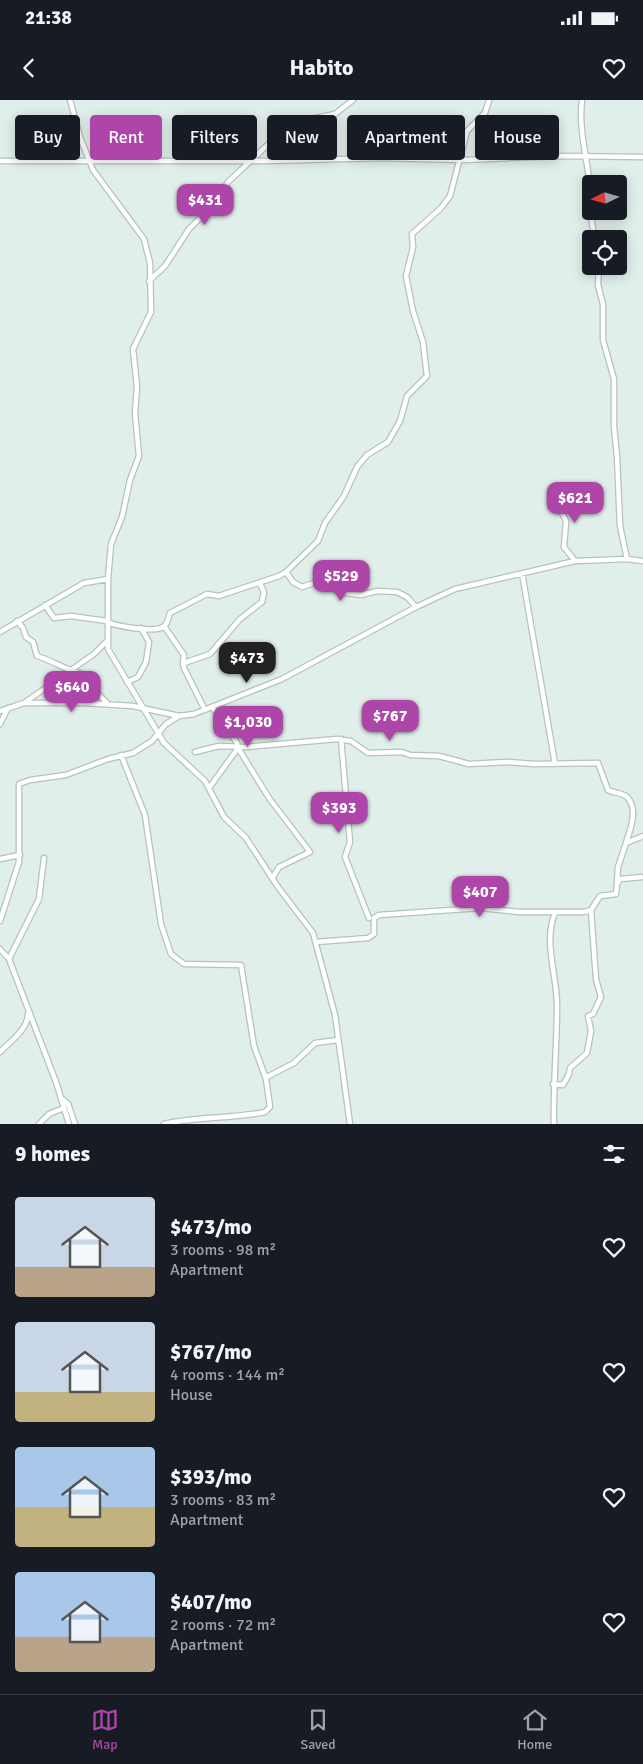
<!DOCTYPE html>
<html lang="en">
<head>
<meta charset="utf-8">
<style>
  :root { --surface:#171b24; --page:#242831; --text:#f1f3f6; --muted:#9ea1a6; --line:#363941; --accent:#ae46a9 }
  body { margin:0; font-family:Signika,sans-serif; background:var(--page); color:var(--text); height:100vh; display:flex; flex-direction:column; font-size:19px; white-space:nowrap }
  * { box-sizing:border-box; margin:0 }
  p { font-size:16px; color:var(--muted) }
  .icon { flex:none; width:28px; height:28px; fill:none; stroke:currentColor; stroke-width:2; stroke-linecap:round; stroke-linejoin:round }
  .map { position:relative; height:1024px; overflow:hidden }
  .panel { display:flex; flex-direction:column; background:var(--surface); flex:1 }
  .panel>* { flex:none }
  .hud { position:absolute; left:15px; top:15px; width:614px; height:45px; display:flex; gap:10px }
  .needle { width:32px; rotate:265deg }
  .tools { position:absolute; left:582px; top:75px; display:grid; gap:10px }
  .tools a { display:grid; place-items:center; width:45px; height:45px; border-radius:5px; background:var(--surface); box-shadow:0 2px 12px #0003; font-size:25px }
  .price { position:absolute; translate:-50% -42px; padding:0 11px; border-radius:10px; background:var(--accent); color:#fff; font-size:16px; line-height:32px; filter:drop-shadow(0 1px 2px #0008) }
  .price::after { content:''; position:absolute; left:50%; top:30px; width:15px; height:11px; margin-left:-8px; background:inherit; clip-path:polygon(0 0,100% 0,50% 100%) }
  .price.current { background:#222; color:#fff }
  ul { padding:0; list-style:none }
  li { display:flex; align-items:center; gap:15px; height:125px; padding:0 15px }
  li span { display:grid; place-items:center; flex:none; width:140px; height:100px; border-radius:5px; color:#555 }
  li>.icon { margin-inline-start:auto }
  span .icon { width:60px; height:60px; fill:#fffc; stroke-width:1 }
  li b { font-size:21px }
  h2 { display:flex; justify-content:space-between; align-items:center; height:60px; padding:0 15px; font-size:21px }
  .pill { padding:0 18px; border-radius:5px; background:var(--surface); box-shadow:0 2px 12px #0003; font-size:18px; line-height:45px }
  .pill.current { background:var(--accent); color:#fff }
  .status { display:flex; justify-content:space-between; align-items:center; height:35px; padding:0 25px; background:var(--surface); direction:ltr }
  .status svg { height:14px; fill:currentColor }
  header { display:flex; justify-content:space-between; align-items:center; height:65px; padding:0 15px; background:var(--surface); font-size:22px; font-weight:700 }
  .tabs { display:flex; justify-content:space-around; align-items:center; height:70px; border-top:1px solid var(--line); background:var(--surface); font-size:14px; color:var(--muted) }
  .tabs a { display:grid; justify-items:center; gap:2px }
  .tabs .current { color:var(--accent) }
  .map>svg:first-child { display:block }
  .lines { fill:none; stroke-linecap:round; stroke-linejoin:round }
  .street-casing { stroke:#b5c2be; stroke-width:7 }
  .street { stroke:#fff; stroke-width:4.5 }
</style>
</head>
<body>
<div class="status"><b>21:38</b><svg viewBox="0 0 49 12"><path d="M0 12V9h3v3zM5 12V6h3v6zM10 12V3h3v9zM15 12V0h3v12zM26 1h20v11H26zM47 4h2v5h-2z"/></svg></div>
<header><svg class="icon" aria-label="back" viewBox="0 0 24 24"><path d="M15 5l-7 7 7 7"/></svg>Habito<svg class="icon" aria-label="heart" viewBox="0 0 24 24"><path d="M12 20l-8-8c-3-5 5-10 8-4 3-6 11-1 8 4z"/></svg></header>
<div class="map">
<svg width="643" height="1024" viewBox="0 0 643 1024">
  <rect width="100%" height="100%" fill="#e1efea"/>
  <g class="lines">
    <defs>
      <path id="street" d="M70,0L80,37L93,70L144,139L150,163L151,212L133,249L137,287L135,313L139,356L130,380L122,417L111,444L108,479V549L164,643L205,681L224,717L246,738L278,787L313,833L335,915L350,1024
        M582,0C578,30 588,59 590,89C591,107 590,120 595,139
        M0,61H267L381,58L463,60L558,56L643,57
        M599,166L598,185L603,204V240L614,279V327L617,356L620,426L627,459
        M149,181L165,166L189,129L215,103L228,82L277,36L311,19L335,14L353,0
        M556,408L560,409L566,421L564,447L575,461
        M286,472L293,482L302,487L314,483L345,493L361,495L377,491L397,492L407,497L416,507
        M522,473L555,664
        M45,505L54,518L71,516L107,521
        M17,521L23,528L26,537L33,542L37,556C53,561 66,570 82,574L85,580L108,604
        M107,522C117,526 153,533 163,527C168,524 168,518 170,513L207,494L219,496L279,476L286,472L318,441L325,423L344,396L357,367L367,355L388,342L400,321L407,296L427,276L423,242L413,211L406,176L413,147L412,134L441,108L450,96L467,31L485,13L489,0
        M164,526L184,555L183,564
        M0,532L84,483L108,479
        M127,582L138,577L146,562L149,542L141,528
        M24,603L94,554L107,541
        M205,610L184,568V563L210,554L240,519L262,502L264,492L260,484
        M0,611L24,603H84L133,606L179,616L194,614L282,579L416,507L455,489L575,461L627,459L643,461
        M0,624L8,608
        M341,639L350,742L345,757L369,818
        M238,648L269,698L310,752L279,767L273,777
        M195,652L219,646L246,647L337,639L351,641L368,653L402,652L410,655L439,656L469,664L507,662L534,664L598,663L608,690C614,693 623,693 627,697C639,709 630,730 626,743
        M121,655L145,715L161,824L171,854L184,864L241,865L254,946L266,979
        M209,688L238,648L237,643L212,607
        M0,759L20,755
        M617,783L618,767L626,743L643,736
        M0,821L19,762V684L30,680L66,675L108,659L133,653L152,641L166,624L179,616
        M316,842L368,838L374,834V818L379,815L480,808L519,812H584L591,810L600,796L616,794L617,784L620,779L643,777
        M0,849L9,859L56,982L69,1024
        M9,859L39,799L44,758
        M0,952C10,942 28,929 28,914
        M553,984L563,985L569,974L570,968L587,953L591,931L588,916L593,914L601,897L596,879L591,810
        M62,999L68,1004L75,1024
        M39,1024L49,1014L64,1008
        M164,1024C198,1016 232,1019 265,1012L270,1007L266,979L267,977L294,963L315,943L338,940
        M554,1024C553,984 557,945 557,905C557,875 543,842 555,813"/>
    </defs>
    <use href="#street" class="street-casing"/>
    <use href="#street" class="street"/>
  </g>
</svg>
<div class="tools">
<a><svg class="needle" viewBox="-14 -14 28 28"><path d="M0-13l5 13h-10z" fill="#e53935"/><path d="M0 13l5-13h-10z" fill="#9ea1a6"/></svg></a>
<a><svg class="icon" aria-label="locate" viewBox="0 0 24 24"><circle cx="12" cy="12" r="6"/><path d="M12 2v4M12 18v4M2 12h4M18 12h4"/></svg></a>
</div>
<b class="price" style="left:205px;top:126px">$431</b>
<b class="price" style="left:575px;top:424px">$621</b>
<b class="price" style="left:341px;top:502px">$529</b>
<b class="price current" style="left:247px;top:584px">$473</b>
<b class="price" style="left:72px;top:613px">$640</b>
<b class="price" style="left:390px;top:642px">$767</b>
<b class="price" style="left:248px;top:648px">$1,030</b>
<b class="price" style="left:339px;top:734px">$393</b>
<b class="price" style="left:480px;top:818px">$407</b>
<div class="hud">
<a class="pill">Buy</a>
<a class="pill current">Rent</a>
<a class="pill">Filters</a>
<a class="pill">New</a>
<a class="pill">Apartment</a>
<a class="pill">House</a>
</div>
</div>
<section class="panel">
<h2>9 homes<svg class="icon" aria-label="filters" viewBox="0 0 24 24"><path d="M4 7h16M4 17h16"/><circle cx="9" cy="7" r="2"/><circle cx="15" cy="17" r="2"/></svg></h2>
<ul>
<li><span style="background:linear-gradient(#c9d6e8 70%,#b9a48a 0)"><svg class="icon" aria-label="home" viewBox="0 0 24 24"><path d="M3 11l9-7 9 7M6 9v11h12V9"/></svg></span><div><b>$473/mo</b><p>3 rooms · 98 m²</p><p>Apartment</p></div><svg class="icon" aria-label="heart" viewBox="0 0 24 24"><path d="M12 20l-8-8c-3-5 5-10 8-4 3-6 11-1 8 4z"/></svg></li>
<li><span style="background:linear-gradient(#c9d6e8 70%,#c2b280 0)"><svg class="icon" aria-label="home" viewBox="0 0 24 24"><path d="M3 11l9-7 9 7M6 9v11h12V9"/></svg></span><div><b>$767/mo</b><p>4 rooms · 144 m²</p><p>House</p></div><svg class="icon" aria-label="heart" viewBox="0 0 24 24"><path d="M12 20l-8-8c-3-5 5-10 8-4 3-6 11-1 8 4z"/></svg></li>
<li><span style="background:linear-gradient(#a9c7e8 60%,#c2b280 0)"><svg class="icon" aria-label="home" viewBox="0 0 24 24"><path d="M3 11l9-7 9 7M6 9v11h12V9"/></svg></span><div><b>$393/mo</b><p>3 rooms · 83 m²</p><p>Apartment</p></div><svg class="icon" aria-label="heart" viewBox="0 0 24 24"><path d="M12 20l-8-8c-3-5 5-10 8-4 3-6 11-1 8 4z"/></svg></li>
<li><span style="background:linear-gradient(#a9c7e8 65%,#b9a48a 0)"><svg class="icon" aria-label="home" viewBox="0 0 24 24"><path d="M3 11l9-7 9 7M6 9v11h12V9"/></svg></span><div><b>$407/mo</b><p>2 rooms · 72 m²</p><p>Apartment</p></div><svg class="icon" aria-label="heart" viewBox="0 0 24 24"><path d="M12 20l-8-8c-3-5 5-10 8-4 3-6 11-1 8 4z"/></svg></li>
</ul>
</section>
<nav class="tabs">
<a class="current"><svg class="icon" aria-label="map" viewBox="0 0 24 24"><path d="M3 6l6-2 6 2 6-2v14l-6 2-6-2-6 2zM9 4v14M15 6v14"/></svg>Map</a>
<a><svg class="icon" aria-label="saved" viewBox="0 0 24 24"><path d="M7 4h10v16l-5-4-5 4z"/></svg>Saved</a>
<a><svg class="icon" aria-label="home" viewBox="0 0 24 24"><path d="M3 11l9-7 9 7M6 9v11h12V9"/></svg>Home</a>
</nav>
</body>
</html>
